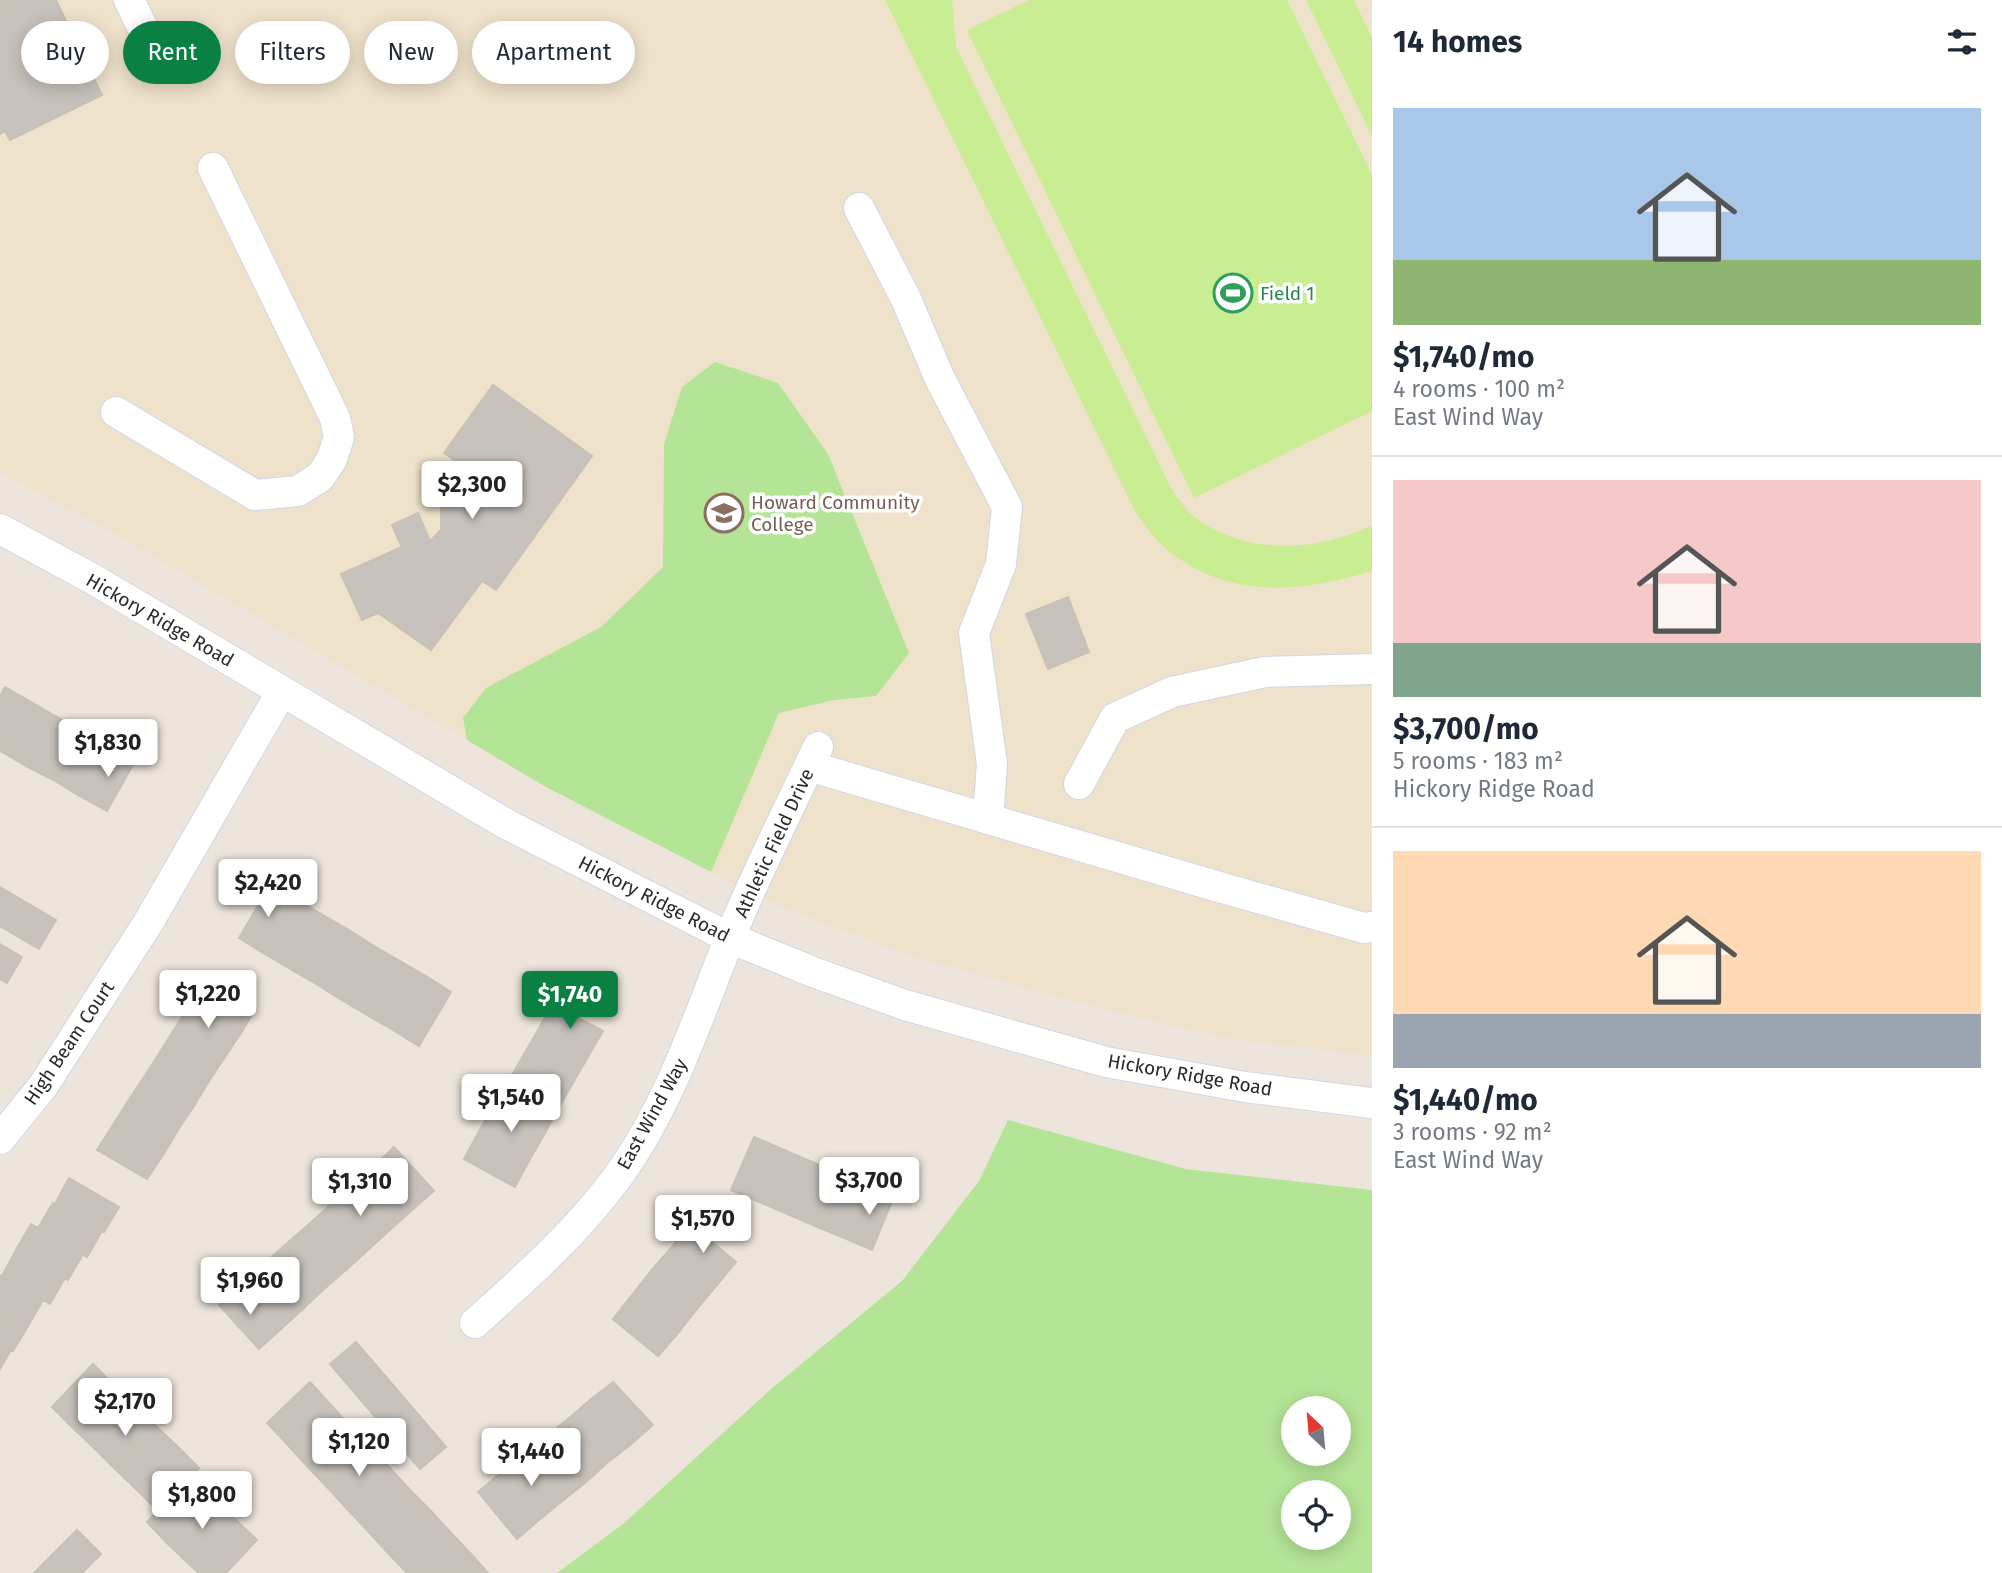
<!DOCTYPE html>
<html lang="en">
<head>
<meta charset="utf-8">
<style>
  :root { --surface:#fff; --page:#f2f2f3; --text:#1f2937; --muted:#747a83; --line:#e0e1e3; --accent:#0b8043 }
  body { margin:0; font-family:"Fira Sans",sans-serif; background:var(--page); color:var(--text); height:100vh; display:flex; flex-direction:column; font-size:26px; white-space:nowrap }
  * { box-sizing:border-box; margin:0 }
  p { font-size:23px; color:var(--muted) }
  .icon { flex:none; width:38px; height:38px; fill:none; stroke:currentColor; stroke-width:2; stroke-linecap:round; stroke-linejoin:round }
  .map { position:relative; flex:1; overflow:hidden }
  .panel { display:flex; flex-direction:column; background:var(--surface); width:630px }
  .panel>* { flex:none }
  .top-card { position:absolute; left:21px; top:21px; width:665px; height:63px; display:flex; gap:14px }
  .needle { width:46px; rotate:334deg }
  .fabs { position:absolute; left:1281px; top:1396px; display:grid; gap:14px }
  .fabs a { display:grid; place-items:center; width:70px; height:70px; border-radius:50%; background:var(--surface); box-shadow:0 4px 18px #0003; font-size:35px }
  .price { position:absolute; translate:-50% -60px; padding:0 16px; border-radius:7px; background:#fff; color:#222; font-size:23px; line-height:46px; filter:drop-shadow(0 2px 4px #0008) }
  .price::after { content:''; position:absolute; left:50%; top:42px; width:21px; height:16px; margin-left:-10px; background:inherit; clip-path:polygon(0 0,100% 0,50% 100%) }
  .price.active { background:var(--accent); color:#fff }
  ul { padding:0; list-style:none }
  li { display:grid; align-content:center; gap:14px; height:371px; padding:0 21px }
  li+li { border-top:2px solid var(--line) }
  li span { display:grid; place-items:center; height:217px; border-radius:0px; color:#555 }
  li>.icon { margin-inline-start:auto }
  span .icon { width:126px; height:126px; fill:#fffc; stroke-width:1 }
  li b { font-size:30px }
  h2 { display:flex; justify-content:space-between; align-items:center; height:84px; padding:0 21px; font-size:30px }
  .pill { padding:0 24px; border-radius:32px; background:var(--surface); box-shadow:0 4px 18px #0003; font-size:24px; line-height:63px }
  .pill.active { background:var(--accent); color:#fff }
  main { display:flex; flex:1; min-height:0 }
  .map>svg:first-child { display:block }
  .education { fill:#efe2cb }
  .green { fill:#b4e596; fill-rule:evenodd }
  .pitch { fill:#c9ed92 }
  .building { fill:#c8c2bc; stroke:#c8c1b5; stroke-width:2 }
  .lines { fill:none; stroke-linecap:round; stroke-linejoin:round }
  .minor-casing { stroke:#d1d5e4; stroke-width:32 }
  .minor { stroke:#fff; stroke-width:30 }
  .labels { text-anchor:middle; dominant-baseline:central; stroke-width:7; stroke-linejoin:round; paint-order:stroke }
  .leisure-label { font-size:19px; fill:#27864d; stroke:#fff; text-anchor:start }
  .education-label { font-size:19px; fill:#785e54; stroke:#fff; text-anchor:start }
  .street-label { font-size:19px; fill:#2a2a2a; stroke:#fff }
</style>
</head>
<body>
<main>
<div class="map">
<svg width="1372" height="1573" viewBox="0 0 1372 1573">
  <rect width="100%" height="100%" fill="#ede5dc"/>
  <path class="education" d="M0,0H1372V1056L1230,1039L1106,1010L917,958L835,928L755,895L546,787L119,536L0,473Z"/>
  <path class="green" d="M715,362L778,383L828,454L909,653L876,696L834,700L779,713L711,872L546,787L467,740L463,718L486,688L601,627L663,567L664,444L682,387Z
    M1008,1120L1186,1169L1372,1190V1573H557L623,1524L771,1389L902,1281L979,1181ZM1293,1409H1339V1454H1293ZM1293,1493H1339V1538H1293Z"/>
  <path class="pitch" d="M885,0H952L956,47L1171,488C1177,497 1183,507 1191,514C1241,556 1316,553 1372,525V571C1297,593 1225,601 1162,545C1152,536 1143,522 1135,511Z
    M1029,0H1287L1372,175V411L1194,498L967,30Z
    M1306,0H1354L1372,38V136Z"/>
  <path class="building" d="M0,0H56L102,95L10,140L5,131L0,134Z
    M493,385L592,456L496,590L482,581L431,650L378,613L362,620L341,574L402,547L392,525L418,513L430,541L441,530V505L450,484L469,470L444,453Z
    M1068,597L1089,652L1048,669L1026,614Z
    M5,687L31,702L2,752L0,751V696Z
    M31,702L57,717L28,767L2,752Z
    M57,717L83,731L55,781L28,767Z
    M83,731L109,746L80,796L55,781Z
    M109,746L135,761L107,811L80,796Z
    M271,884L297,900L265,954L239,938Z
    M0,887L56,920L39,949L0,926Z
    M297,900L323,915L290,969L265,954Z
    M323,915L349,930L316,984L290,969Z
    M349,930L374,946L342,1000L316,984Z
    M0,944L22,957L7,983L0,979Z
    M374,946L400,961L367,1015L342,1000Z
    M400,961L426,976L393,1030L367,1015Z
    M426,976L451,992L419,1046L393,1030Z
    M207,979L256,1008L241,1033L191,1003Z
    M191,1003L241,1033L225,1057L175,1028Z
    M552,1004L603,1031L588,1057L538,1030Z
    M175,1028L225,1057L209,1081L160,1052Z
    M538,1030L588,1057L573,1083L523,1056Z
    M160,1052L209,1081L194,1106L144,1077Z
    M523,1056L573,1083L558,1109L508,1082Z
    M144,1077L194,1106L178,1130L128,1101Z
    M508,1082L558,1109L544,1135L493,1107Z
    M128,1101L178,1130L163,1155L113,1125Z
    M493,1107L544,1135L529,1161L478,1133Z
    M113,1125L163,1155L147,1179L97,1150Z
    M478,1133L529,1161L515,1187L464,1159Z
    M754,1137L782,1149L759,1202L731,1190Z
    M394,1147L434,1191L412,1210L373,1167Z
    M782,1149L810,1161L787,1214L759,1202Z
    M810,1161L838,1173L815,1226L787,1214Z
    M373,1167L412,1210L390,1230L351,1186Z
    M838,1173L866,1185L844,1238L815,1226Z
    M69,1178L119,1207L104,1232L55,1204Z
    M866,1185L894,1196L872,1250L844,1238Z
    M351,1186L390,1230L368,1250L329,1206Z
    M53,1203L102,1231L87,1257L38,1228Z
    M329,1206L368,1250L346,1270L307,1226Z
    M31,1224L83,1254L68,1280L16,1250Z
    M690,1224L736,1262L717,1285L671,1248Z
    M307,1226L346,1270L324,1289L285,1245Z
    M285,1245L324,1289L303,1309L263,1265Z
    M671,1248L717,1285L697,1309L651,1271Z
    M16,1250L65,1278L50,1304L2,1276Z
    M263,1265L303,1309L281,1329L241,1285Z
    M651,1271L697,1309L678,1333L632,1295Z
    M0,1275L43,1300L28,1326L0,1309Z
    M241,1285L281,1329L259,1349L219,1305Z
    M632,1295L678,1333L658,1356L613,1319Z
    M0,1309L28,1326L13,1351L0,1344Z
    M356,1342L446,1447L420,1469L330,1364Z
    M0,1344L11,1350L0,1369Z
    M93,1364L114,1385L73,1428L52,1407Z
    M310,1382L330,1404L287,1444L267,1423Z
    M613,1382L653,1425L630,1445L590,1400Z
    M114,1385L136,1406L94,1448L73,1428Z
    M590,1400L630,1445L607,1463L568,1419Z
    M330,1404L350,1426L307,1466L287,1444Z
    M136,1406L157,1427L115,1469L94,1448Z
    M568,1419L607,1463L585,1483L546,1437Z
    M350,1426L370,1447L327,1487L307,1466Z
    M157,1427L178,1447L137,1490L115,1469Z
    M546,1437L585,1483L562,1501L523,1455Z
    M178,1447L199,1468L158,1511L137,1490Z
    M370,1447L391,1469L347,1509L327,1487Z
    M523,1455L562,1501L539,1520L500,1474Z
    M391,1469L410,1490L367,1530L347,1509Z
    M500,1474L539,1520L517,1539L478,1492Z
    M191,1476L213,1498L168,1544L147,1522Z
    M410,1490L431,1511L387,1552L367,1530Z
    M213,1498L235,1519L190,1565L168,1544Z
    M431,1511L451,1533L407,1573L387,1552Z
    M235,1519L257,1540L226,1573H199L190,1565Z
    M77,1530L101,1554L82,1573H34Z
    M451,1533L471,1554L451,1573H407Z
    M471,1554L488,1573H451Z"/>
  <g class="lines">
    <defs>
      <path id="minor" d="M129,0L159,61
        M859,208L906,299L940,379L1007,507L1001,564L974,633L992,764L988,819
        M116,412L255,495L298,491L320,477L332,459L339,437L335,418L213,168
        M0,529L91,578L508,825L730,938L813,972L905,1005L1106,1062L1245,1087L1372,1103
        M809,766L1219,887L1364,928L1372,927
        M1079,784L1115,718L1172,692L1265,672L1372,669
        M0,1139L43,1086L148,923L282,691
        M475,1323C525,1278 575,1234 616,1179C669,1107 696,1022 729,940C755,875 788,811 818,747"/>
    </defs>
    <use href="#minor" class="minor-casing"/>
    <use href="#minor" class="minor"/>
  </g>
  <defs>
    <symbol id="stadium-ring" viewBox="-11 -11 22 22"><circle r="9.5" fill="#fff" stroke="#2e9e5b" stroke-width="1.5"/><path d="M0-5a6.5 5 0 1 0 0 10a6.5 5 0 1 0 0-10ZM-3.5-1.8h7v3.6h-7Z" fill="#2e9e5b"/></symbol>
    <symbol id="university-ring" viewBox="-11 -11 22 22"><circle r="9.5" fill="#fff" stroke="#8d6e63" stroke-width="1.5"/><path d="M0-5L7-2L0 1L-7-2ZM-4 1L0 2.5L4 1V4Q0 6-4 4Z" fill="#8d6e63"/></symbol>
  </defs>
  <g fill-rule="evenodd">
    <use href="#stadium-ring" x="1211" y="271" width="44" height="44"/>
    <use href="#university-ring" x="702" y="491" width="44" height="44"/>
  </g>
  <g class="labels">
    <g class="leisure-label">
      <text x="1260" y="293">Field 1</text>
    </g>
    <g class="education-label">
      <text x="751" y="502">Howard Community<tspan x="751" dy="22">College</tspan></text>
    </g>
    <g class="street-label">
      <text transform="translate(160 620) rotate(30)">Hickory Ridge Road</text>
      <text transform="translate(774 843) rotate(-65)">Athletic Field Drive</text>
      <text transform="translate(654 899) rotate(27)">Hickory Ridge Road</text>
      <text transform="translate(69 1043) rotate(-56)">High Beam Court</text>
      <text transform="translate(1190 1075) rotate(10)">Hickory Ridge Road</text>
      <text transform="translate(652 1114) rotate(-61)">East Wind Way</text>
    </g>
  </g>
</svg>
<div class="fabs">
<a><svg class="needle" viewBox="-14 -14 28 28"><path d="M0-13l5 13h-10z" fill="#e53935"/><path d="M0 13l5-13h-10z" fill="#747a83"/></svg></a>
<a><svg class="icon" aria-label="locate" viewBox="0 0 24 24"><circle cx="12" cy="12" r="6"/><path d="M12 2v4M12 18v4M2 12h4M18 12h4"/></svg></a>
</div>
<b class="price" style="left:472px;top:521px">$2,300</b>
<b class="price" style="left:108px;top:779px">$1,830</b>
<b class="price" style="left:268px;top:919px">$2,420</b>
<b class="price" style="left:208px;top:1030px">$1,220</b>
<b class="price active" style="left:570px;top:1031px">$1,740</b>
<b class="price" style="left:511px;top:1134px">$1,540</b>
<b class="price" style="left:869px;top:1217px">$3,700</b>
<b class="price" style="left:360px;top:1218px">$1,310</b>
<b class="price" style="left:703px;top:1255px">$1,570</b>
<b class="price" style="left:250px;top:1317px">$1,960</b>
<b class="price" style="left:125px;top:1438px">$2,170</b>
<b class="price" style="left:359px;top:1478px">$1,120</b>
<b class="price" style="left:531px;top:1488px">$1,440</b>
<b class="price" style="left:202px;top:1531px">$1,800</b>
<div class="top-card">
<a class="pill">Buy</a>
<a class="pill active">Rent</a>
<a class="pill">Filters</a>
<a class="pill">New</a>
<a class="pill">Apartment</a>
</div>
</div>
<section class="panel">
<h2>14 homes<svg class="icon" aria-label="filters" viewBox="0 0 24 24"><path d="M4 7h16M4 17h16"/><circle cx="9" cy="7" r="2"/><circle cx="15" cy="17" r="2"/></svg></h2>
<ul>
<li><span style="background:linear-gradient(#a9c7e8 70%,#8fb573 0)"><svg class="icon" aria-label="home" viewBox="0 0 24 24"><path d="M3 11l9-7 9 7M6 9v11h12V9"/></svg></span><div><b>$1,740/mo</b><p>4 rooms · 100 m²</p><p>East Wind Way</p></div></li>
<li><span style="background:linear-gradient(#f6c9c9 75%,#7fa58c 0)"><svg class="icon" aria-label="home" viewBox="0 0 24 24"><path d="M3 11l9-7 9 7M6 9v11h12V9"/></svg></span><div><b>$3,700/mo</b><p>5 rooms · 183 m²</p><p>Hickory Ridge Road</p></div></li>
<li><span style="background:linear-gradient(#ffd9b3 75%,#9aa5b1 0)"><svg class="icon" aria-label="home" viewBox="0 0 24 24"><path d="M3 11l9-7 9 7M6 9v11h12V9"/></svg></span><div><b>$1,440/mo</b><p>3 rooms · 92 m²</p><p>East Wind Way</p></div></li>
</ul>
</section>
</main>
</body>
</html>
